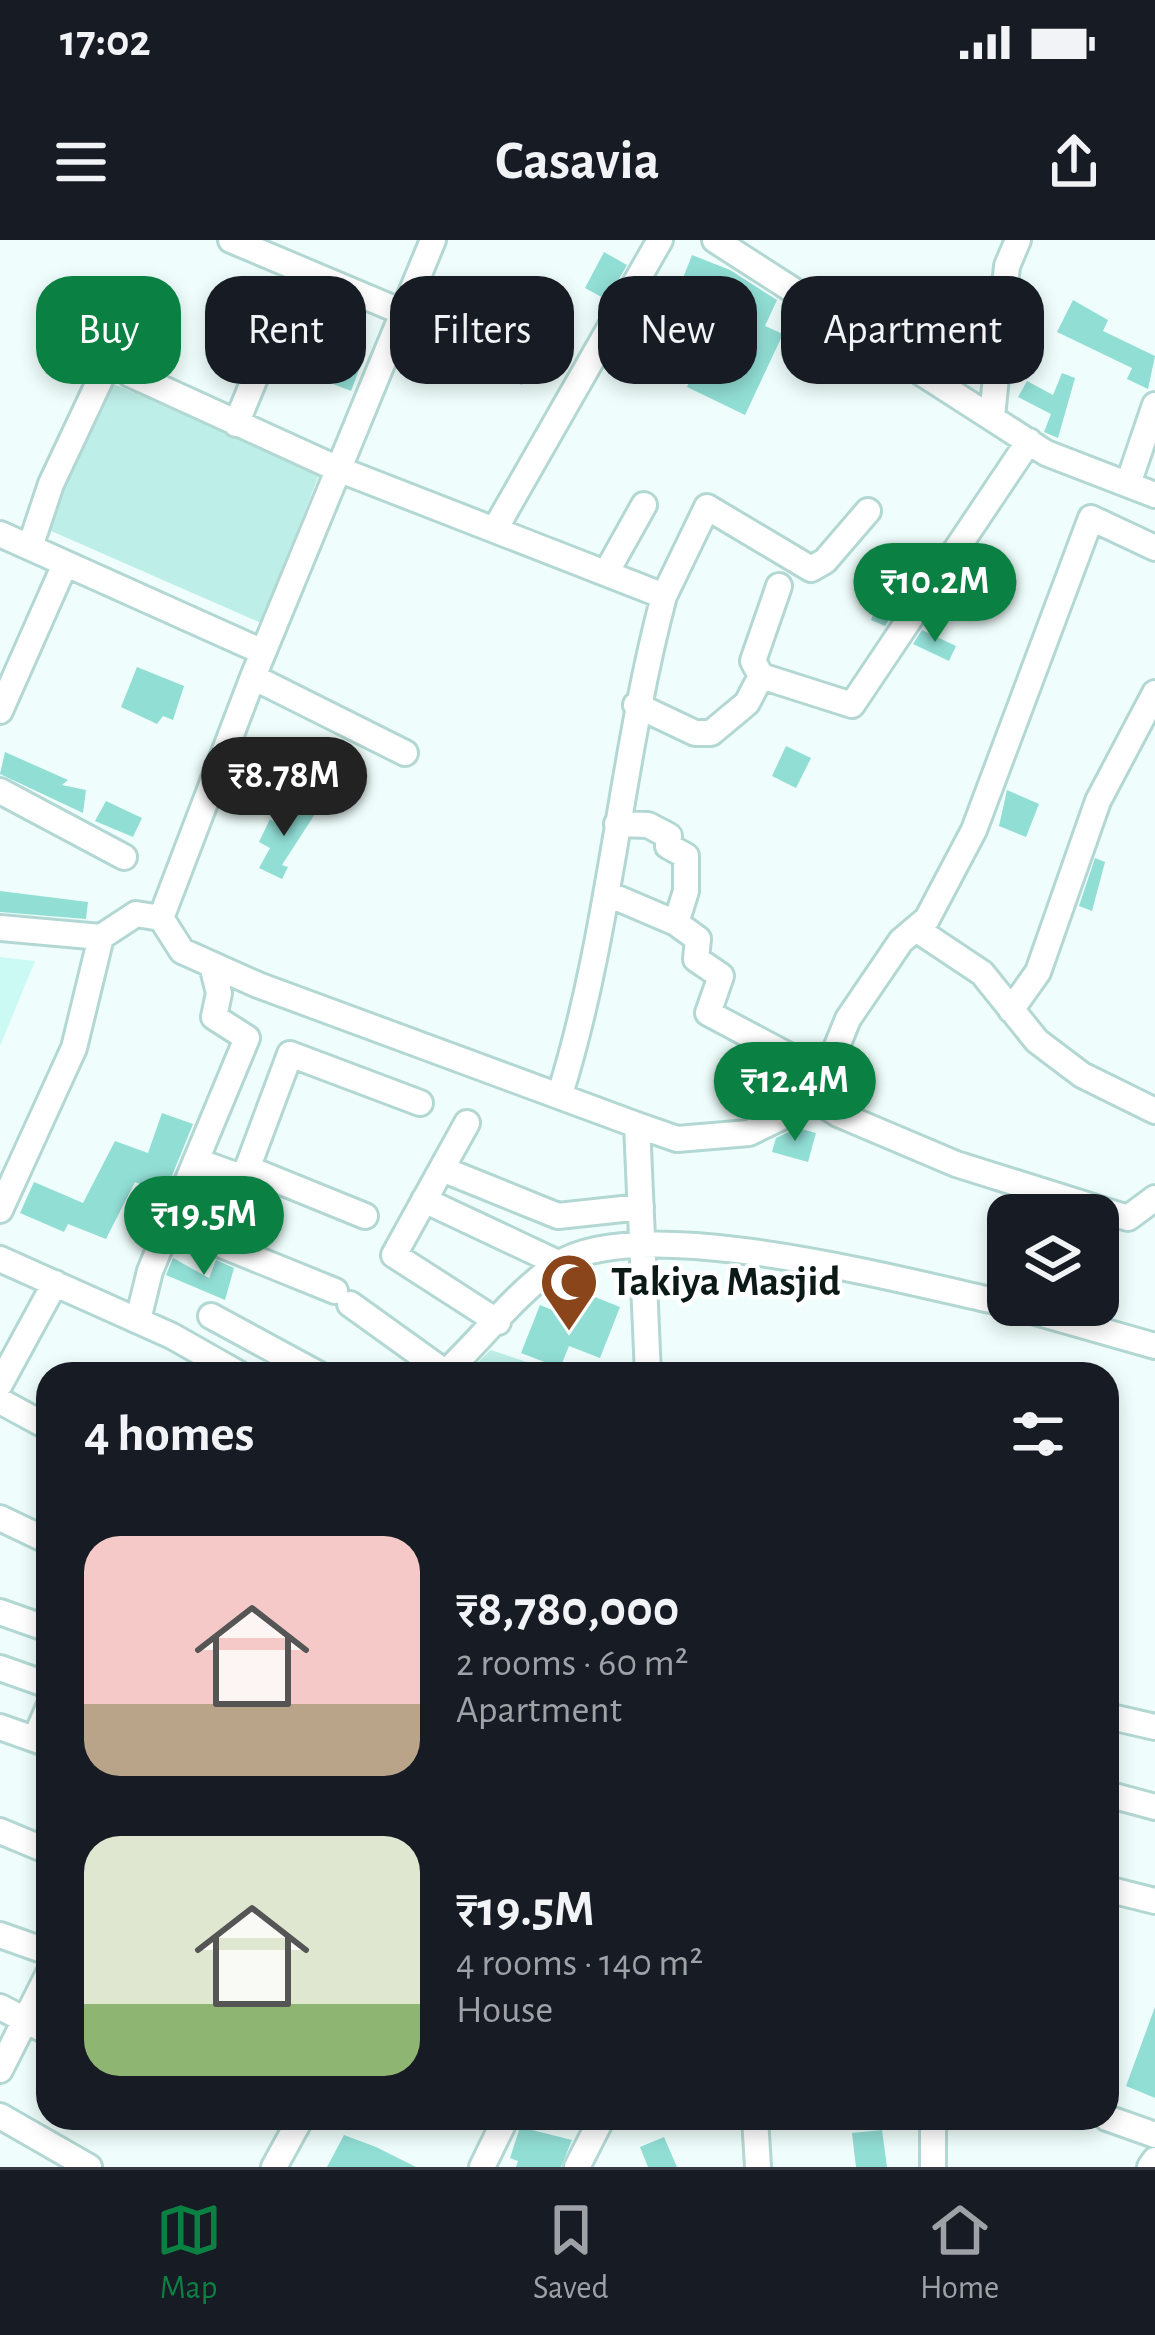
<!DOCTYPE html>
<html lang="en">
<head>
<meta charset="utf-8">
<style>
  :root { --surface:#171b24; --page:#242831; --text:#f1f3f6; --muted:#9ea1a6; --line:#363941; --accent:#0b8043 }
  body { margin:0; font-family:"Alegreya Sans",sans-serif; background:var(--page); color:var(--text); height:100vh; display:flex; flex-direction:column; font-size:45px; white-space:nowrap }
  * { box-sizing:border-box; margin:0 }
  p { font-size:39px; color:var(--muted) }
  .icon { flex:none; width:66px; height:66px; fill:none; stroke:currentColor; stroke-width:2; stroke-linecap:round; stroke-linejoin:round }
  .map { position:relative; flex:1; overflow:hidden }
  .side { position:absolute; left:36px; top:1122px; width:1083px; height:768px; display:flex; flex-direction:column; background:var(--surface); border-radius:36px; box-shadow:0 6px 18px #0003 }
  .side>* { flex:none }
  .guide { position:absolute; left:36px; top:36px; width:1083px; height:108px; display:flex; gap:24px }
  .buttons { position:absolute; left:987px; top:954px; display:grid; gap:24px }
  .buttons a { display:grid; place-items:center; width:132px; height:132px; border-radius:24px; background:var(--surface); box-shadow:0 6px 18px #0003; font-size:60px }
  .price { position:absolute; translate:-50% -102px; padding:0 27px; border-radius:42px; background:var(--accent); color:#fff; font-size:39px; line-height:78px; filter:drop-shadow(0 3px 6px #0008) }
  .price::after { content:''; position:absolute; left:50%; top:72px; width:36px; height:27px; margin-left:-18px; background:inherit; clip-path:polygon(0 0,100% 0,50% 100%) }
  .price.active { background:#222; color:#fff }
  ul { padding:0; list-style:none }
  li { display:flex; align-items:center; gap:36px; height:300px; padding:0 48px }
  li span { display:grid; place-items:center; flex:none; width:336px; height:240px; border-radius:36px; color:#555 }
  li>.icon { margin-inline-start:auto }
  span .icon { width:144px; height:144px; fill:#fffc; stroke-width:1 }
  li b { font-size:51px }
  h2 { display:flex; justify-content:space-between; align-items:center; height:144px; padding:0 48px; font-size:51px }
  .tag { padding:0 42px; border-radius:36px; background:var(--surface); box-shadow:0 6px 18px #0003; font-size:42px; line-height:108px }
  .tag.active { background:var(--accent); color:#fff }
  .status { display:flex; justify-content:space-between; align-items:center; height:84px; padding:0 60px; background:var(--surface); direction:ltr }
  .status svg { height:33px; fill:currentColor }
  header { display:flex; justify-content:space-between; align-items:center; height:156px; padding:0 48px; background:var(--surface); font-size:54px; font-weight:700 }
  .tabs { display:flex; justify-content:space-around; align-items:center; height:168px; border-top:3px solid var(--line); background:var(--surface); font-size:33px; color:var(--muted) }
  .tabs a { display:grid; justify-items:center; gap:6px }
  .tabs .active { color:var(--accent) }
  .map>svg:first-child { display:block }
  .built { fill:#cbfaf4 }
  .green { fill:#bdeee7 }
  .building { fill:#91ded5 }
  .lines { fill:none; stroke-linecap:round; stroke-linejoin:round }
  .minor-casing { stroke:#b3d8d3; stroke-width:30 }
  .minor { stroke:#fff; stroke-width:24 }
  .labels { text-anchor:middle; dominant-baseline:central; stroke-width:9; stroke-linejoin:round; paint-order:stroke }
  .poi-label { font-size:42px; font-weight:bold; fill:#0b1917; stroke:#fff; text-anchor:start }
</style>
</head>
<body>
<div class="status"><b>17:02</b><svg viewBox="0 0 49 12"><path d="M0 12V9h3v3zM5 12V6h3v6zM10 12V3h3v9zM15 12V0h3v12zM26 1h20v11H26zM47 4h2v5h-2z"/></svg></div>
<header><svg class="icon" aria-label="menu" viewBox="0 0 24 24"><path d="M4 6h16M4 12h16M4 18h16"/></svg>Casavia<svg class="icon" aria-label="share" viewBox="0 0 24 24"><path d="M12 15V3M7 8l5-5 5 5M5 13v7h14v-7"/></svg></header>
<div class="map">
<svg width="1155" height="1927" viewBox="0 0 1155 1927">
  <rect width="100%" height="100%" fill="#effefc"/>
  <path class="built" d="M0,717L35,721L0,806Z"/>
  <path class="green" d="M106,141L321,230L261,383L42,287Z
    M491,1110L562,1134H465Z"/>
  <path class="building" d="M604,12L627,25L607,60L585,48Z
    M692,15L730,30L777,60L765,86L783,94L745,175L687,147L691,137L651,120Z
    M1073,60L1108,80L1103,91L1155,116L1148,149L1127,139L1132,128L1057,92Z
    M534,74L564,87L550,119L537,113L522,145L505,138Z
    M317,108L361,125L351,151L305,133L279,130L284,110L312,119Z
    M1062,133L1075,138L1058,198L1044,192L1051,174L1018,157L1027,141L1053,155Z
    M883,350L903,359L885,386L871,380Z
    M922,390L956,406L949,421L913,404Z
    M137,427L184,446L173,480L163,476L157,484L121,467Z
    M786,506L811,518L796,548L772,536Z
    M5,512L68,540L62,545L86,550L83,573L0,534Z
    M1007,550L1039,564L1026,597L999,586Z
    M106,561L142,578L133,597L95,581Z
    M292,562L315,574L282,625L288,627L282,639L259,628L270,608L259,602L270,579L281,585Z
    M1095,618L1105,622L1092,671L1079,666Z
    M0,651L88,662L86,679L0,672Z
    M162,873L193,884L165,953L135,942L106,999L68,984L64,992L20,973L34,942L83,963L115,901L148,913Z
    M797,888L816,893L808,922L772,912L776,898Z
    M173,1018L209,1038L216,1020L234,1028L225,1060L166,1035Z
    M590,1055L620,1067L600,1118L569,1106L560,1128L521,1113L540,1065L579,1081Z
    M1155,1767V1858L1126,1846Z
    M520,1887L572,1900L561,1927H516L518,1921L510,1918Z
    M882,1890L887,1927H856L852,1893Z
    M344,1895L376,1907L416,1927H327Z
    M664,1897L677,1927H648L640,1907Z"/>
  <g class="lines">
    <defs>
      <path id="minor" d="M231,0L402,72
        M715,0L1046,213L1155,255
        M130,134L338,229L664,356C620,521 611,691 560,854
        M992,177L1007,26L1018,0
        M236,184L300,29
        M1128,244L1155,165
        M495,289L660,0
        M0,294L263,412
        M30,307L51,244L116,106
        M606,333L644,265
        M664,356L707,267L811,329L825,321L868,271
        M761,436L852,465L1029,201
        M253,437L405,513
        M636,465L695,493H711L747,463L761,436L753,421L779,346
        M0,471L65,324
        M0,551L124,617
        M617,584L648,585L669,596L668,606L686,616V651L676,683L698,699L696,719L721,736L708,773L819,832
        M608,654L676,683
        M161,678L253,437L433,0
        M0,688L101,697L136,674L161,678L182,711L258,745L637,885L677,899L749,893L788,874L835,811L848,779L901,701L927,679L974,590L1091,278L1155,308
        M916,689L982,733L1037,801L1082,835L1155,871
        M1011,770L1038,732L1098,561L1155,453
        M804,852L838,874L956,924L1128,978L1155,958
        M467,883L394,1015L498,1082
        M637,885L648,1134
        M197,921L244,938
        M247,928L365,976
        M442,929L558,976L641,967
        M424,960L558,1023
        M0,970L74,808L101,697
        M0,1019L172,1096L239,1134
        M335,1051L219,1004L290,814L420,863
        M350,1064L446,1133
        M1011,1065L1155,1106
        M211,1076L318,1134
        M138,1080L150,1031L247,798L214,777L219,753L212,725
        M444,1134C481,1100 515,1053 557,1025C640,969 910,1043 1008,1064
        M0,1144L55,1043
        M0,1161L48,1187
        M0,1278L48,1301
        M0,1372L48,1389
        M0,1428L48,1445
        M1107,1476L1155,1487
        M0,1487L48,1504
        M35,1499L48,1469
        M1107,1554L1155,1567
        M0,1591L48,1611
        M1107,1649L1155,1661
        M0,1695L48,1712
        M0,1767L48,1792
        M0,1830L48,1735
        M0,1876L89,1927
        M755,1878L758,1927
        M1107,1878L1155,1895
        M274,1927L301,1878
        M482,1927L506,1878
        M577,1927L602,1878
        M933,1927V1878
        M1150,1927L1155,1920"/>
    </defs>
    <use href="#minor" class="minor-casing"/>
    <use href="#minor" class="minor"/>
  </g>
  <defs>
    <symbol id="mosque-pin" viewBox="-11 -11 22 30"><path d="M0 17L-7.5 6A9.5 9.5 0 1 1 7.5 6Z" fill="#8a451b" stroke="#fff"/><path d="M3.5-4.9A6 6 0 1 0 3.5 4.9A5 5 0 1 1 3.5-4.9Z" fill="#fff"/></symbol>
  </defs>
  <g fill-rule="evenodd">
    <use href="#mosque-pin" x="536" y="1009" width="66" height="90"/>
  </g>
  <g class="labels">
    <g class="poi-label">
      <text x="611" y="1042">Takiya Masjid</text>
    </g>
  </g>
</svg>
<div class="buttons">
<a><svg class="icon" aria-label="layers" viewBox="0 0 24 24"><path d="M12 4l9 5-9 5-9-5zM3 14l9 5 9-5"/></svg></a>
</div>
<b class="price" style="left:935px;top:405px">₹10.2M</b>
<b class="price active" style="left:284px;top:599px">₹8.78M</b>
<b class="price" style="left:795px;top:904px">₹12.4M</b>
<b class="price" style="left:204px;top:1038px">₹19.5M</b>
<div class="guide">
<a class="tag active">Buy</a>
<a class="tag">Rent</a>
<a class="tag">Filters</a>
<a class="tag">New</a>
<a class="tag">Apartment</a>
</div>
<section class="side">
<h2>4 homes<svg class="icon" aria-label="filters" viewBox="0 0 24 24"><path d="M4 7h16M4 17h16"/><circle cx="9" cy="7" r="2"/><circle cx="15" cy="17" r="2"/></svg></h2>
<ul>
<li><span style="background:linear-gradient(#f6c9c9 70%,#b9a48a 0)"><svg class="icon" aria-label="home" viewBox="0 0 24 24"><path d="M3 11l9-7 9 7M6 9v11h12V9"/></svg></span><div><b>₹8,780,000</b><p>2 rooms · 60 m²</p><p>Apartment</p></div></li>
<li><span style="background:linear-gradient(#dfe7d0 70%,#8fb573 0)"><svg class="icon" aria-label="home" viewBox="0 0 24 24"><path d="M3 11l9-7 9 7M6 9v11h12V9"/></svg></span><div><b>₹19.5M</b><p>4 rooms · 140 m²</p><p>House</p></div></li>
</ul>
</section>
</div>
<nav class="tabs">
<a class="active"><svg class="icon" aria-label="map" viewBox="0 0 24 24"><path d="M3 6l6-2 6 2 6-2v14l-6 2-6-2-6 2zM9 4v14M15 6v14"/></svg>Map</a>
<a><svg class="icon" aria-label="saved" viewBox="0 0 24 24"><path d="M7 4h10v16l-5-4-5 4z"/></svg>Saved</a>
<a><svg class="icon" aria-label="home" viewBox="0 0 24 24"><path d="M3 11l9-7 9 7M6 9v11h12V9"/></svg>Home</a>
</nav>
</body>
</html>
